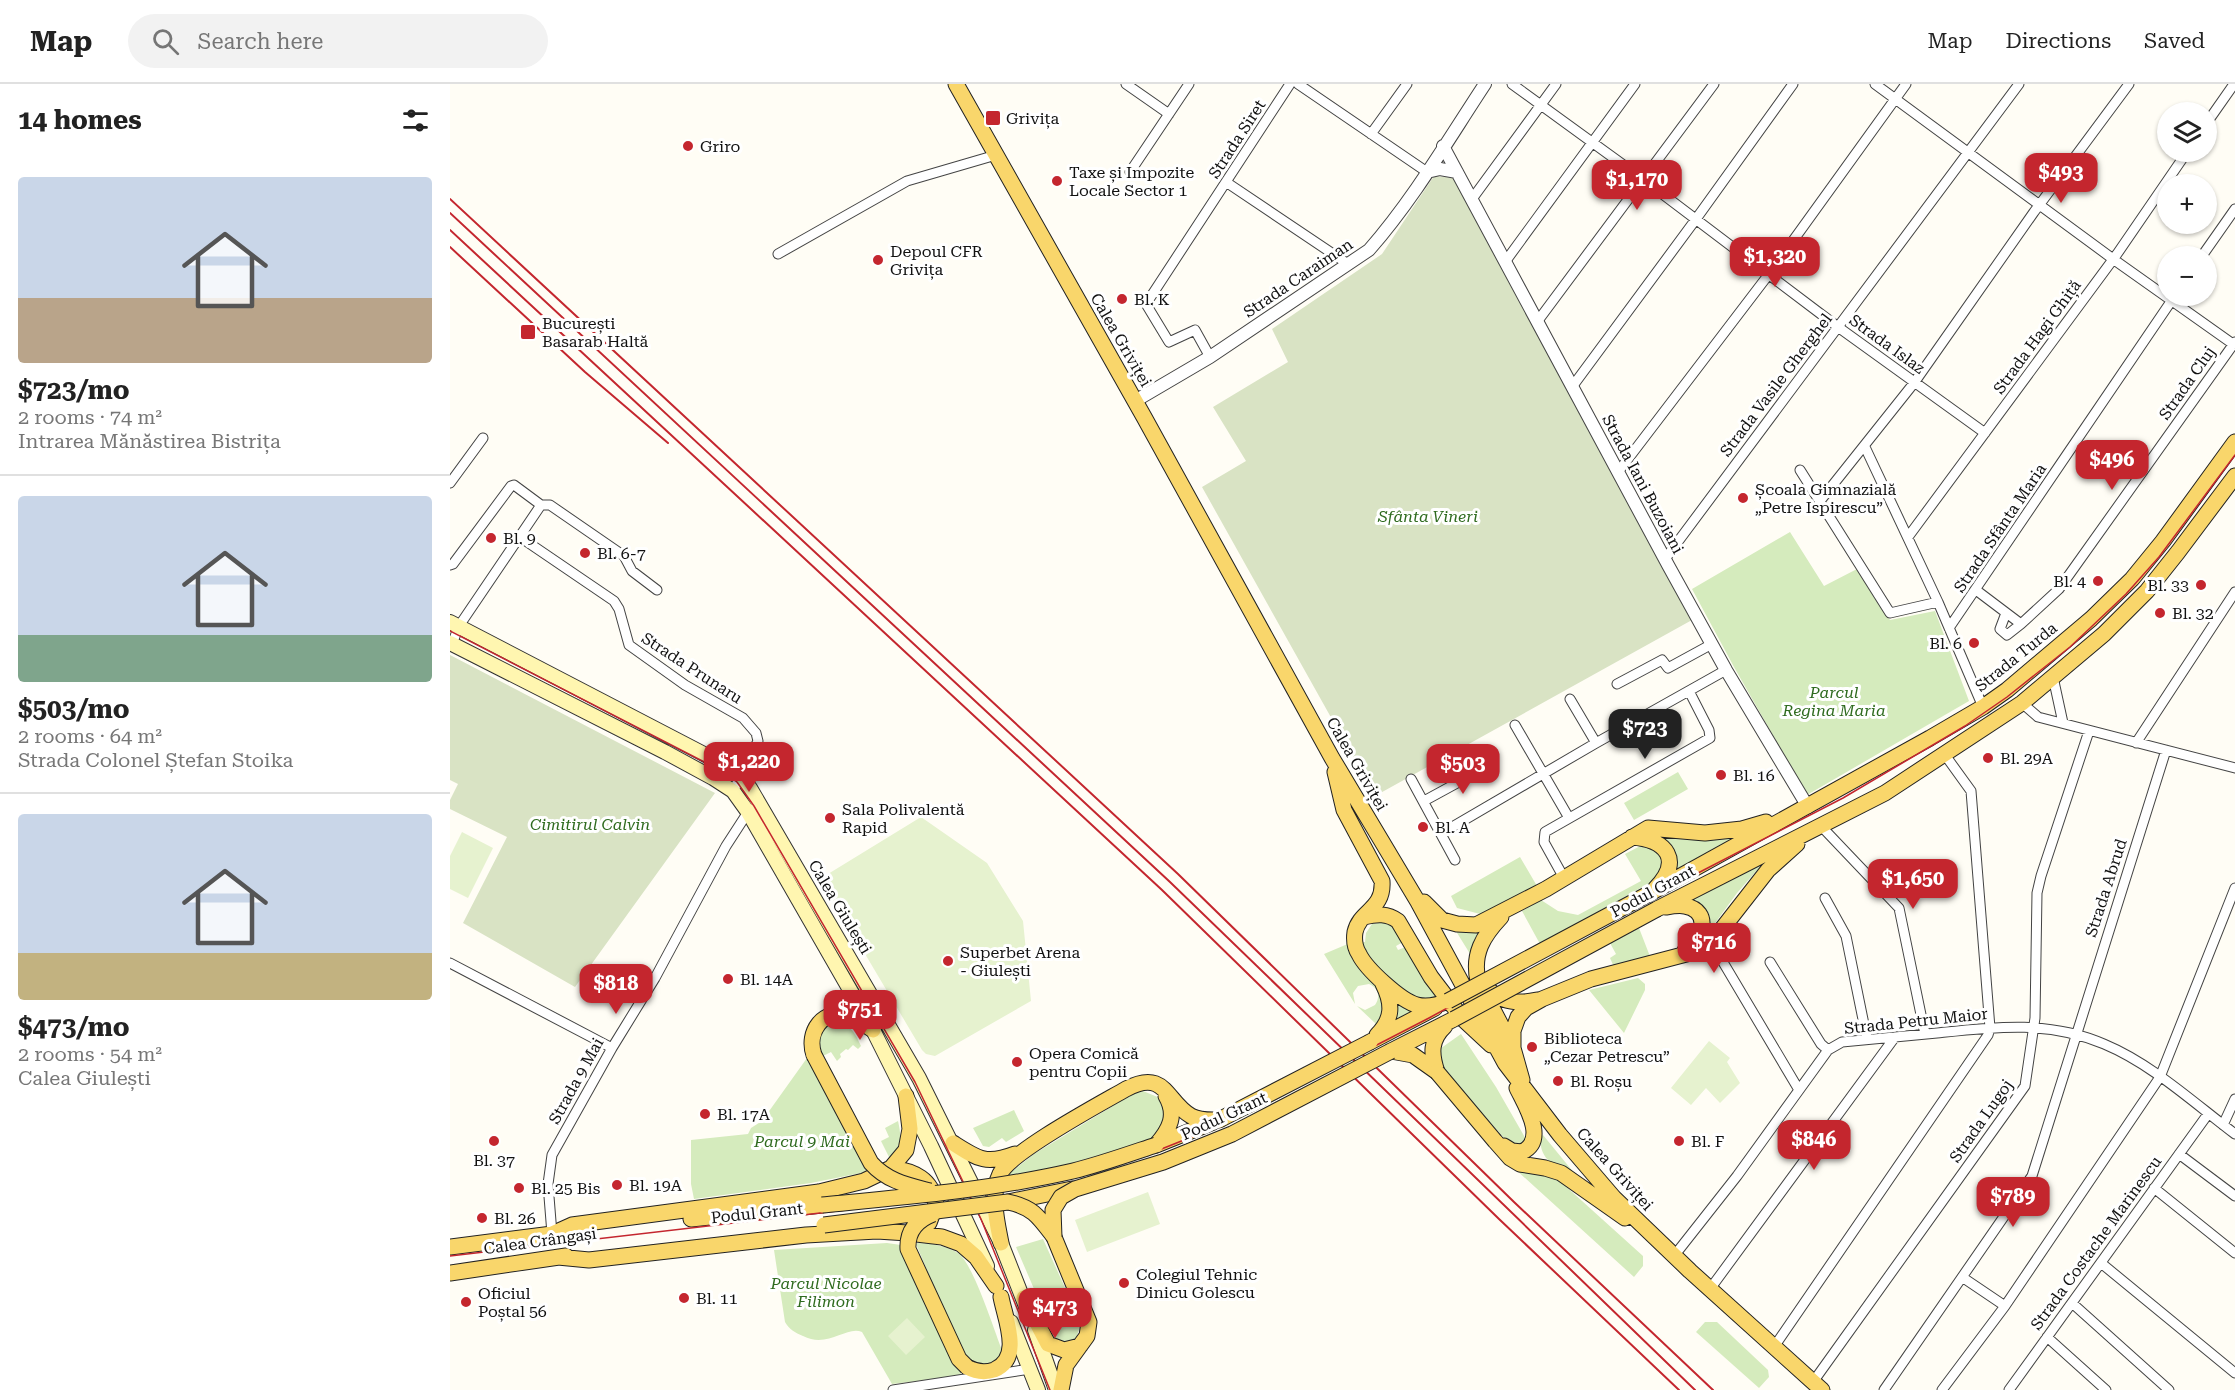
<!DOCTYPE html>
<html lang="en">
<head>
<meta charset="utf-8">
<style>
  :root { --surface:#fff; --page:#f2f2f2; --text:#222; --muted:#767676; --line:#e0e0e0; --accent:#c4262e }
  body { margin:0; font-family:"Roboto Serif",serif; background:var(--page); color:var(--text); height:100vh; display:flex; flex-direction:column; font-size:22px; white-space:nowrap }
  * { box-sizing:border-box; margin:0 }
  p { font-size:20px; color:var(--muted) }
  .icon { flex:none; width:33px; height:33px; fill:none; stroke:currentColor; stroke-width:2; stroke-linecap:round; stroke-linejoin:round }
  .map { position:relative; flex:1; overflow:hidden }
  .drawer { display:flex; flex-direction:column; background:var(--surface); width:450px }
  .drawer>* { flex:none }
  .fabs { position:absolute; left:1707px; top:18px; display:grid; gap:12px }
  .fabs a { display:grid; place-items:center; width:60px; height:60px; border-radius:50%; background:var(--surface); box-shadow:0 2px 4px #0004; font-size:30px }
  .price { position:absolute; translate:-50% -51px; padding:0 14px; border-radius:12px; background:var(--accent); color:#fff; font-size:20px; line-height:39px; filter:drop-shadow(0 2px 3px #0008) }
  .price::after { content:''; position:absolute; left:50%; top:36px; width:18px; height:14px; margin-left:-9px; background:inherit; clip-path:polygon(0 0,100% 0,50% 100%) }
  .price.on { background:#222; color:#fff }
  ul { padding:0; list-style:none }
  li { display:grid; align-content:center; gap:12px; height:318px; padding:0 18px }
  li+li { border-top:2px solid var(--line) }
  li span { display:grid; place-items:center; height:186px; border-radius:6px; color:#555 }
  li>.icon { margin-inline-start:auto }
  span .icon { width:108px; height:108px; fill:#fffc; stroke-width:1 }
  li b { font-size:26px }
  h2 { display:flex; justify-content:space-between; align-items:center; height:72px; padding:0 18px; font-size:26px }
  header { display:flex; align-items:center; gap:36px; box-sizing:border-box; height:84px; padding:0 30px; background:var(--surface); border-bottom:2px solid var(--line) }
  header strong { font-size:28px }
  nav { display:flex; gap:33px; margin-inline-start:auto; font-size:21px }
  .search { width:420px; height:54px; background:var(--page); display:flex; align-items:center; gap:15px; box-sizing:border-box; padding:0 21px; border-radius:33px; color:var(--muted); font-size:22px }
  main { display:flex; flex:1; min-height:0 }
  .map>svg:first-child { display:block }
  .green { fill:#d5ebbd }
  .cemetery { fill:#d9e3c4 }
  .pitch { fill:#e6f2cf }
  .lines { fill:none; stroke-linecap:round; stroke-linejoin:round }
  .minor-casing { stroke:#444; stroke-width:11 }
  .tertiary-casing { stroke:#444; stroke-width:14 }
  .secondary-casing { stroke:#333; stroke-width:16 }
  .primary-casing { stroke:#222; stroke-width:17 }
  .minor { stroke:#fff; stroke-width:9 }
  .tertiary { stroke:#fff; stroke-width:12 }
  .secondary { stroke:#fff6b0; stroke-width:14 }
  .primary { stroke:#f9d66b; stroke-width:15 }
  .tram { stroke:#c4262e; stroke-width:1.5 }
  .rail { stroke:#c4262e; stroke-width:2 }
  .primary-bridge-casing { stroke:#222; stroke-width:17; stroke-linecap:butt }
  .primary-bridge { stroke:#f9d66b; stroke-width:15 }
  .poi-dot { fill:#c4262e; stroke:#fff; stroke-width:2 }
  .labels { text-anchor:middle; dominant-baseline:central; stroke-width:6; stroke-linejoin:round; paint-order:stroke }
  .poi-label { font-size:16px; fill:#111; stroke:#fff; text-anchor:start }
  .street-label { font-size:16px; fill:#111; stroke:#fff }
  .park-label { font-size:16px; font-style:italic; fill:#2f6b1f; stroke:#fff }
</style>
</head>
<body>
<header>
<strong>Map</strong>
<div class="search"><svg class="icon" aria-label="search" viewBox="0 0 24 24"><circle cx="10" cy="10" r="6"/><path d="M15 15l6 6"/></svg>Search here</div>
<nav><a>Map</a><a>Directions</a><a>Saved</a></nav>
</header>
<main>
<section class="drawer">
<h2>14 homes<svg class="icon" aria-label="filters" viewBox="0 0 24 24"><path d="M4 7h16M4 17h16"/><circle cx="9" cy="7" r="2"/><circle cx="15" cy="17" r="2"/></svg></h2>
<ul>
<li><span style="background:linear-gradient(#c9d6e8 65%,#b9a48a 0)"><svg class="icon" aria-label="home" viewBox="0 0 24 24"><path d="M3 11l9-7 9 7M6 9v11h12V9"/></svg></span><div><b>$723/mo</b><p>2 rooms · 74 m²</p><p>Intrarea Mănăstirea Bistrița</p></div></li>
<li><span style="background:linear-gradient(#c9d6e8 75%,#7fa58c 0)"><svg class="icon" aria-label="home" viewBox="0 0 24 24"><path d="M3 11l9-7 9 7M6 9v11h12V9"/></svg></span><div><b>$503/mo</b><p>2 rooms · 64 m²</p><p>Strada Colonel Ștefan Stoika</p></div></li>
<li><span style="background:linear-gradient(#c9d6e8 75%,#c2b280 0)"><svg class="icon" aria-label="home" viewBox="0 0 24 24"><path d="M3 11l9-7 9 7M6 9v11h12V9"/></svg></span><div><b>$473/mo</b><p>2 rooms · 54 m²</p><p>Calea Giulești</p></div></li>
</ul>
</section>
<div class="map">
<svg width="1785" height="1306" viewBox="0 0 1785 1306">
  <rect width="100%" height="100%" fill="#fffdf5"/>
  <path class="green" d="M1340,448L1374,502L1407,485L1440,536L1485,527L1519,617L1357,711L1284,583L1242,505Z
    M1228,688L1238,705L1184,736L1174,719Z
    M1301,748L1224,789L1202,749Z
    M1196,759L1216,776L1205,796L1090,860L1072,827L1091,816L1108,827L1128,831L1191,797L1175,770Z
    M1070,773L1087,802L1034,831L1007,824L1001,812Z
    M1316,776L1287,809L1255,853L1240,818V813Z
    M942,837L955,857L946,862L948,866L958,862L989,915L948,938L926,940L907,922L915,926L925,921C931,912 928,904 919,900L908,902L903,909L905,920L874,870L900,859L915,858L916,849L922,840Z
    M1034,842L1022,873L1004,844Z
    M1189,844L1201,875L1164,883L1160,874L1166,870L1160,859Z
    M1188,894L1195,900V906L1174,949L1139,906Z
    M383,936C400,940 404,947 411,962L408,965L403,961L398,966L396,965L390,970L391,973L387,977L381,968L369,974L366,967L371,943Z
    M1011,950L1046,1003L1077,1057L1075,1060L1060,1061L991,982L987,967Z
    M357,974L421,1087L361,1099L244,1115L241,1100V1056L298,1050L301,1044L312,1037Z
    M693,1007L710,1014L717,1034L704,1054L691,1059L605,1084L555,1093L584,1070L684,1009Z
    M564,1026L574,1047L556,1058L552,1054L539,1063L533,1062L523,1044Z
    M448,1037C452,1054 451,1062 440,1075L431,1057L439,1053L435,1044Z
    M1093,1051L1125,1090C1105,1083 1090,1077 1090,1053Z
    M1053,1074L1101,1089L1193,1172V1182L1184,1193Z
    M593,1155L631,1239L626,1255L618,1260L606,1256L566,1163Z
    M437,1159L451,1161L512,1292L442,1300L412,1248C397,1241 378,1265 353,1252C345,1249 339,1245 335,1238L324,1166Z
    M467,1159C480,1159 497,1162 508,1169C523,1179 544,1246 552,1266L549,1277L532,1284L512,1270L466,1160Z
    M1255,1238H1267L1318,1286L1319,1293L1309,1304L1246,1248Z"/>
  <path class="cemetery" d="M984,92L1005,94L1242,536L925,712L752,403L796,377L763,323L838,278L822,245L932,170Z
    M0,571L265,709L125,903L13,839L57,753L0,725V716L8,700L0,696Z"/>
  <path class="pitch" d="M471,733L537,779L573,837L581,917L485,972L476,970L472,966L373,799L374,795L378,790Z
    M12,748L43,764L18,814L0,805V772Z
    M1259,957L1280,974L1277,978L1290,999L1270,1019L1256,1004L1241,1021L1221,1004Z
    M698,1108L710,1140L637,1168L625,1136Z
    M457,1234L475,1253L456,1271L438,1252Z"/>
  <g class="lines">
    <defs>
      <path id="minor" d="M676,0L719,30
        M848,0L977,88
        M1062,0L1194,96L1388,243L1535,349
        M1425,0L1663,175L1783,260
        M1756,40L1784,0
        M921,50L957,0
        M680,88L739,0
        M776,98L898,180
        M1022,115L1106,0
        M328,170L457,97L546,71
        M1752,172L1785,125
        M1055,178L1185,0
        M1087,238L1264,0
        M760,273L745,246L719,258L696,220L840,0
        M1122,303L1246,135L1343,0
        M1415,363L1488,518L1533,623
        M1350,386L1440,529L1488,518
        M1168,388L1319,190L1456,0
        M0,399L33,354
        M1370,417L1464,299L1584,128L1679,0
        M91,421H100L174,472L182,487L207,506
        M70,453L164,517L169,525L179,561L235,601L293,634L306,649L308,657L283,707
        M1458,453L1667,170L1737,68
        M1215,475L1569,0
        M0,481L3,480L61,402L64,401L91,421
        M1526,506L1571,540L1609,505L1785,258
        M1556,529L1550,545L1557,551L1571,540
        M1499,544L1724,213
        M2,560L9,542L91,421
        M1603,593L1613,639
        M1167,600L1212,576L1218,584L1262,560
        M1120,615L1146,659
        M1572,619L1588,633L1785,684
        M1065,641L1119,734
        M1686,659L1785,508
        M961,695L1005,776
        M974,717L1040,681
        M1371,742L1449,824L1475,950
        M992,749L1146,659L1276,586
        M1114,794L1094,758L1095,748L1260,654L1259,646L1239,607
        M1375,814L1396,852L1417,955
        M1267,868L1349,1006
        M1320,878L1371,960L1378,966
        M0,879L162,964
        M1773,1041L1785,1015
        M1729,1070L1785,1112
        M1704,1104L1785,1169
        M102,1150L98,1100L102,1071L162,964L205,894L276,762L300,725
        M1224,1172L1287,1092L1378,966L1392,958C1423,955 1455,952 1487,949C1544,943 1599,936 1654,960C1702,980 1744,1019 1785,1050
        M1651,1179L1785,1289
        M1512,1193L1555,1222
        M1260,1205L1445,953
        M1622,1219L1719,1306
        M1597,1253L1656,1306
        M1324,1263L1538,951L1540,944L1521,707L1495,671
        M1363,1298L1575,1002L1585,934L1587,809L1591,792L1639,647
        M443,1306L580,1285
        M1434,1306L1582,1092L1716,666
        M1492,1306L1555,1222L1710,993L1785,804
        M1559,1306L1758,1030"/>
      <path id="tertiary" d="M993,62L1218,481L1276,586L1358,723
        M977,88L990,85L1007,88
        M685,317L760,273L919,166C963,116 998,56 1035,0"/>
      <path id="secondary" d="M0,538L275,681L290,692L300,704L469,994L551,1159L577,1225
        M0,559L215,668L263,694L283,707L298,728L423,946L481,1062L537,1182
        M561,1238L588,1306
        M585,1246L606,1306"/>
      <path id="primary" d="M506,0L694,333L882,674L968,818L1055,979L1110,1051L1164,1114L1240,1187L1372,1306
        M885,688L894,726L932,797C934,826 910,826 905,848C904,855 905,864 909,870C916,885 951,917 967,921C978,924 988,921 998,917
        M1182,753C1217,756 1233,776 1205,805
        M1202,808L1480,654L1533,623L1557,606L1641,535L1682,495L1713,457L1785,358
        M974,818L992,836L1007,840L1026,841L1096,805L1198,744L1255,749L1292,745L1316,738
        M1216,823C1222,822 1229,821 1235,822C1263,827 1252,857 1234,868
        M1207,825L1435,709L1572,619L1654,550L1697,507L1728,468L1785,392
        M914,833C927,830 937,829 948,837L981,893L1013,935L1041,961
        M1051,833C1033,852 1022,870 1028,897L1063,964L1072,996
        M1039,906C1053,919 1069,920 1087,916
        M927,951C943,935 943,920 933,900
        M920,958L985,924
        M1063,964V947L1068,933L1076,924L1092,915L1141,895L1244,868L1261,859L1318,786L1347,760
        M941,967L1004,935
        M941,967L963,971L987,988
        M364,971C356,948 373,924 398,932C407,935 415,941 423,946
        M987,988C981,970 980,956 995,942
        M1045,1057L1060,1074L1070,1080L1095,1084L1111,1089L1175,1134
        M503,1059C528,1075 536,1081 565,1070
        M706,1061L763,1038
        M706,1061C720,1045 727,1031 716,1012
        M1054,1062L1062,1067L1072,1068C1098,1056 1075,1021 1067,1004
        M441,1084C464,1087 482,1095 486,1120L479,1139
        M558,1118L622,1105
        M241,1135L372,1121
        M102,1150L122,1141L369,1108L414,1097L441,1084L456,1066L460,1045L456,1012
        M604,1153L639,1238L637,1252L616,1281L611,1306
        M551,1159C547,1138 540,1111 550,1090C560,1068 650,1020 676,1005C716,984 716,1018 741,1032C750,1037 760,1036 769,1036
        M0,1163L110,1149
        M108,1173L139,1176L356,1151L427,1147L458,1149L492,1153L511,1160L526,1173L546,1202
        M0,1189L116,1172
        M574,1214L598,1260L614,1266L630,1262
        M517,1283C526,1288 535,1289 544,1286C573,1274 555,1235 551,1213"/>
    </defs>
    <use href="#minor" class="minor-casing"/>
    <use href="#tertiary" class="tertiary-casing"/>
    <use href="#secondary" class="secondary-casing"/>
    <use href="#primary" class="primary-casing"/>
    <use href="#minor" class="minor"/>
    <use href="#tertiary" class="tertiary"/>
    <use href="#secondary" class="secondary"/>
    <use href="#primary" class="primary"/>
    <path class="tram" d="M0,547L268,685L287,698L304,722L465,998L531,1135L600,1306
      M0,1172L439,1121L568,1103L631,1091L709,1066L774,1040L979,934L1217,805L1393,714L1515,642L1557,613L1620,563L1676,510L1709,473L1785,371"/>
    <path class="rail" d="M0,115L728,790L1064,1118L1263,1306
      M0,129L720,798L1245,1306
      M0,146L712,806L1049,1135L1229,1306
      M0,163L135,288L218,359"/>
    <defs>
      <path id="primary-bridge" d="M998,917L1202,808
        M1004,935L1207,825
        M364,971L421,1079C437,1097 457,1101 480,1107
        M987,988L1045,1057
        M769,1036L920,958
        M372,1121C456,1113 540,1106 623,1087C651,1080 679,1070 706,1061
        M483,1130C467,1136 457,1147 458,1165L509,1275L517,1283
        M374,1141L558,1118C583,1123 589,1133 604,1153
        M604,1153L603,1126L611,1113L625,1105L713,1078L782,1050L941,967"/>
    </defs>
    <use href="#primary-bridge" class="primary-bridge-casing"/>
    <use href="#primary-bridge" class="primary-bridge"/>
  </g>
  <g class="poi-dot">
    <rect x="535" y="26" width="16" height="16" rx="3"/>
    <circle cx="238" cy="62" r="6"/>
    <circle cx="607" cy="97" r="6"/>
    <circle cx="428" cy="176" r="6"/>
    <circle cx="672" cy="215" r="6"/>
    <rect x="70" y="240" width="16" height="16" rx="3"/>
    <circle cx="1293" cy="414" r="6"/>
    <circle cx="41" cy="454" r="6"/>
    <circle cx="135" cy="469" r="6"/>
    <circle cx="1648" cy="497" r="6"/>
    <circle cx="1751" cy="501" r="6"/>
    <circle cx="1710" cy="529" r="6"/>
    <circle cx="1524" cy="559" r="6"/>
    <circle cx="1538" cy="674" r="6"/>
    <circle cx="1271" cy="691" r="6"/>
    <circle cx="380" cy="734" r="6"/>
    <circle cx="973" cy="743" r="6"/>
    <circle cx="498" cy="877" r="6"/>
    <circle cx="278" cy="895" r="6"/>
    <circle cx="1082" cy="963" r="6"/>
    <circle cx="567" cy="978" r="6"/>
    <circle cx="1108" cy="997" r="6"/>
    <circle cx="255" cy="1030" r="6"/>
    <circle cx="44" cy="1057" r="6"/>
    <circle cx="1229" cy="1057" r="6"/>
    <circle cx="167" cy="1101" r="6"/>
    <circle cx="69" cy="1104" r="6"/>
    <circle cx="32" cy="1134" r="6"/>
    <circle cx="674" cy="1199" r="6"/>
    <circle cx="234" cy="1214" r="6"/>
    <circle cx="16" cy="1218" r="6"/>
  </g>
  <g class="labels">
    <g class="poi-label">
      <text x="556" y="34">Grivița</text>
      <text x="250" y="62">Griro</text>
      <text x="619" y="88">Taxe și Impozite<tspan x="619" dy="18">Locale Sector 1</tspan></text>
      <text x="440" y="167">Depoul CFR<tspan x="440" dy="18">Grivița</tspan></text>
      <text x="684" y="215">Bl. K</text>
      <text x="92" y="239">București<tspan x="92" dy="18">Basarab Haltă</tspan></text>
      <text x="1305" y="405">Școala Gimnazială<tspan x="1305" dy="18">„Petre Ispirescu”</tspan></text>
      <text x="53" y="454">Bl. 9</text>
      <text x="147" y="469">Bl. 6-7</text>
      <text x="1636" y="497" text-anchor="end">Bl. 4</text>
      <text x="1739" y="501" text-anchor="end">Bl. 33</text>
      <text x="1722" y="529">Bl. 32</text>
      <text x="1512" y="559" text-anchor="end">Bl. 6</text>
      <text x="1550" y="674">Bl. 29A</text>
      <text x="1283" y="691">Bl. 16</text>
      <text x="392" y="725">Sala Polivalentă<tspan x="392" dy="18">Rapid</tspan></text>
      <text x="985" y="743">Bl. A</text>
      <text x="510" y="868">Superbet Arena<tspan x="510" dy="18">- Giulești</tspan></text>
      <text x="290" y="895">Bl. 14A</text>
      <text x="1094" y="954">Biblioteca<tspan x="1094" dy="18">„Cezar Petrescu”</tspan></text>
      <text x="579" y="969">Opera Comică<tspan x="579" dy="18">pentru Copii</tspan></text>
      <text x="1120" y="997">Bl. Roșu</text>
      <text x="267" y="1030">Bl. 17A</text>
      <text x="1241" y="1057">Bl. F</text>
      <text x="44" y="1076" text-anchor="middle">Bl. 37</text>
      <text x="179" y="1101">Bl. 19A</text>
      <text x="81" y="1104">Bl. 25 Bis</text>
      <text x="44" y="1134">Bl. 26</text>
      <text x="686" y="1190">Colegiul Tehnic<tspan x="686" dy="18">Dinicu Golescu</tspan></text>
      <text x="28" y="1209">Oficiul<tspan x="28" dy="18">Poștal 56</tspan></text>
      <text x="246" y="1214">Bl. 11</text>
    </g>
    <g class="street-label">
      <text transform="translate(787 55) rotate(-57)">Strada Siret</text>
      <text transform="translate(848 194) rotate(-34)">Strada Caraiman</text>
      <text transform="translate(1587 253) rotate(-54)">Strada Hagi Ghiță</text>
      <text transform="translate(671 256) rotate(60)">Calea Griviței</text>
      <text transform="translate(1437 260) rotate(36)">Strada Islaz</text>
      <text transform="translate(1737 299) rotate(-55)">Strada Cluj</text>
      <text transform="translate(1326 301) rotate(-53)">Strada Vasile Gherghel</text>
      <text transform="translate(1193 400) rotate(62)">Strada Iani Buzoiani</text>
      <text transform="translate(1550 444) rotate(-56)">Strada Sfânta Maria</text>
      <text transform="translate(1566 573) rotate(-39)">Strada Turda</text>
      <text transform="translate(242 584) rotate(33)">Strada Prunaru</text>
      <text transform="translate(907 680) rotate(60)">Calea Griviței</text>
      <text transform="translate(1656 804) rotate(-72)">Strada Abrud</text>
      <text transform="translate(1203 807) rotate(-28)">Podul Grant</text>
      <text transform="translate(390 823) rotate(59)">Calea Giulești</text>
      <text transform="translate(1466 937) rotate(-6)">Strada Petru Maior</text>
      <text transform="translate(126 997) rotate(-61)">Strada 9 Mai</text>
      <text transform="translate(774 1032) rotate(-25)">Podul Grant</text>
      <text transform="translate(1531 1037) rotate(-55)">Strada Lugoj</text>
      <text transform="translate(1165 1085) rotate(48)">Calea Griviței</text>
      <text transform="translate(307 1129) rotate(-6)">Podul Grant</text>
      <text transform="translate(90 1157) rotate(-8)">Calea Crângași</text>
      <text transform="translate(1646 1159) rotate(-54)">Strada Costache Marinescu</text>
    </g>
    <g class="park-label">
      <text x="978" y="432">Sfânta Vineri</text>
      <text x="1384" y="608">Parcul<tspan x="1384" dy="18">Regina Maria</tspan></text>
      <text x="140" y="740">Cimitirul Calvin</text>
      <text x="352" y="1057">Parcul 9 Mai</text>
      <text x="376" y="1199">Parcul Nicolae<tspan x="376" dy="18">Filimon</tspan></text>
    </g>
  </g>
</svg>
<div class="fabs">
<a><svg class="icon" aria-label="layers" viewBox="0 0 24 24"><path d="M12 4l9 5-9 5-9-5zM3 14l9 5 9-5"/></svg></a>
<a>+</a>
<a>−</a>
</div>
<b class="price" style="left:1611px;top:120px">$493</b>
<b class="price" style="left:1187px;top:127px">$1,170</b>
<b class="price" style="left:1325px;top:204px">$1,320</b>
<b class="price" style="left:1662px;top:407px">$496</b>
<b class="price on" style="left:1195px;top:676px">$723</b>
<b class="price" style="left:299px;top:709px">$1,220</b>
<b class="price" style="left:1013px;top:711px">$503</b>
<b class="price" style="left:1463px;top:826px">$1,650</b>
<b class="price" style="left:1264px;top:890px">$716</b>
<b class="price" style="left:166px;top:931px">$818</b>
<b class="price" style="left:410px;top:957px">$751</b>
<b class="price" style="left:1364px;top:1087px">$846</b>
<b class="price" style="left:1563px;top:1144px">$789</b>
<b class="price" style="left:605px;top:1255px">$473</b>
</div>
</main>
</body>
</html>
